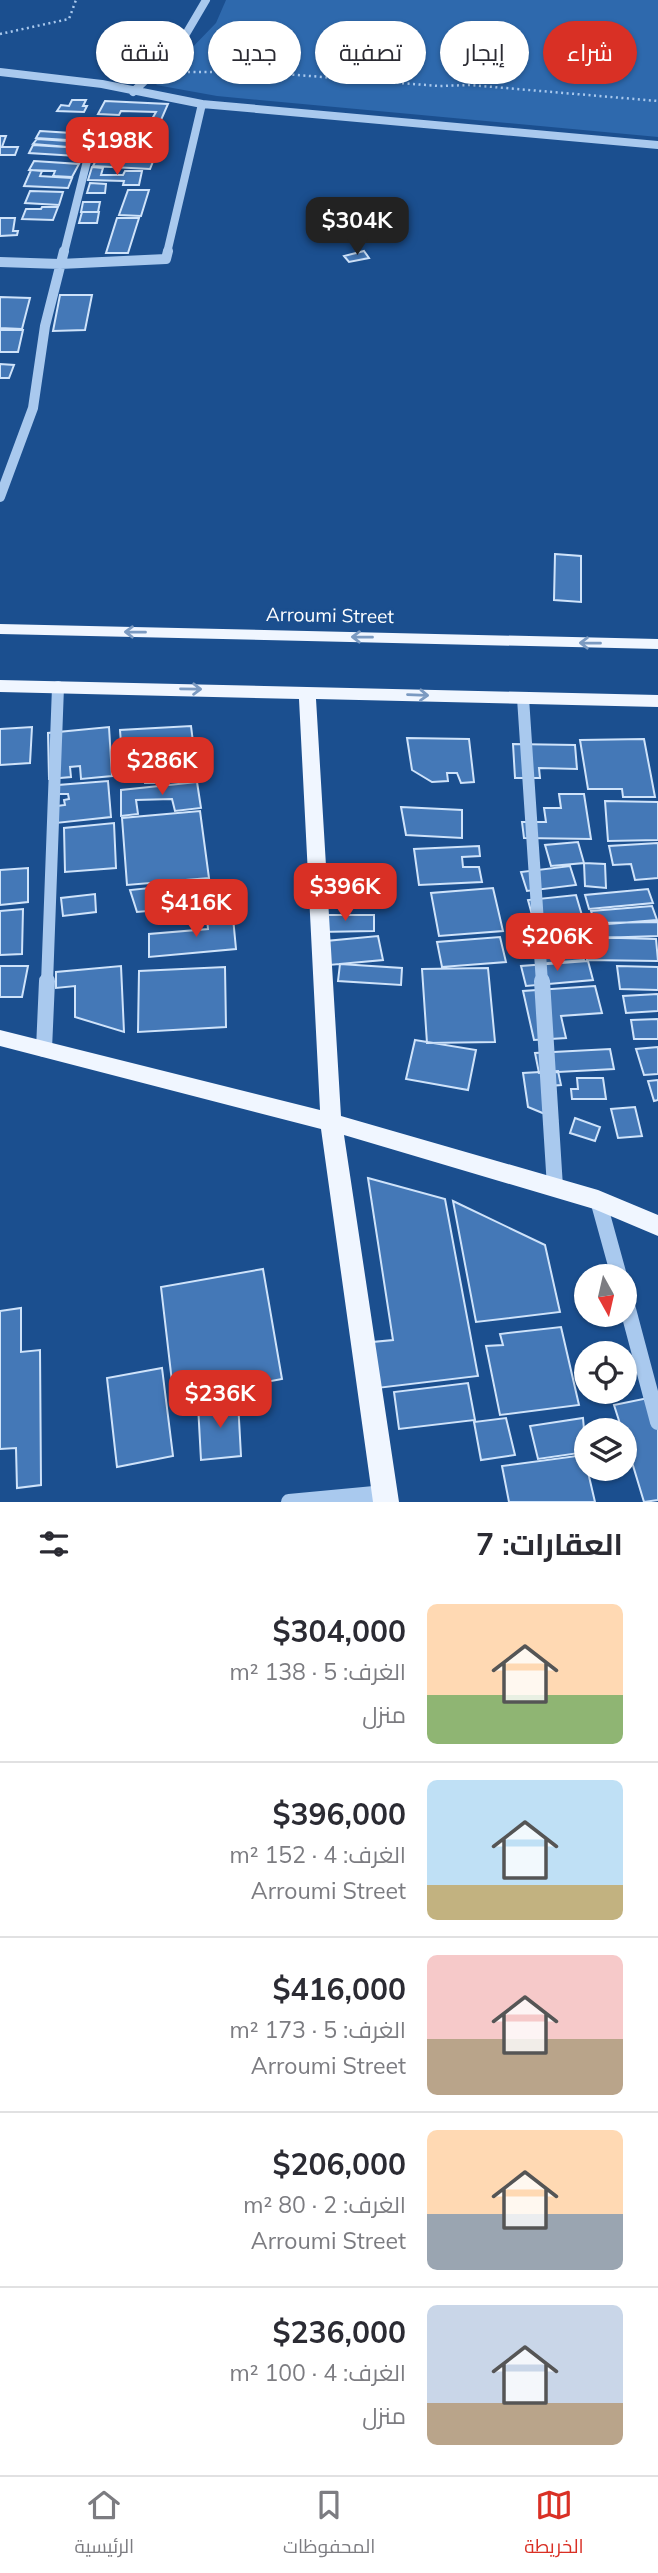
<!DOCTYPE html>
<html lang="ar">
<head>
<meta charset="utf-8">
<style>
  :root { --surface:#fff; --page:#f2f2f3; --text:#2b2b33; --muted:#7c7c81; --line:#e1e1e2; --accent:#d93025 }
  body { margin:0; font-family:Mulish,Cairo,sans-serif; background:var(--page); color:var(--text); direction:rtl; height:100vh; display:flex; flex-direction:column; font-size:26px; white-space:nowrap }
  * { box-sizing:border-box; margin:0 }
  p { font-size:23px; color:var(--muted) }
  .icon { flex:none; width:38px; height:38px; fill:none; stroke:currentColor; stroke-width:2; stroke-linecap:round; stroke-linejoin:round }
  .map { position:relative; height:1502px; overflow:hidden; direction:ltr }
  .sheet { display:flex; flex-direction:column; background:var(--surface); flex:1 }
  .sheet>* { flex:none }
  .top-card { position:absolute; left:21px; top:21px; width:616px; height:63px; direction:rtl; display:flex; gap:14px }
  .needle { width:46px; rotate:172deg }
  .tools { position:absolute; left:574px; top:1264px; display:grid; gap:14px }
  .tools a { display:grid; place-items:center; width:63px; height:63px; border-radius:50%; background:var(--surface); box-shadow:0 2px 5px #0004; font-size:35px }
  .price { position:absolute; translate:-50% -60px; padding:0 16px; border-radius:14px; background:var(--accent); color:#fff; font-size:23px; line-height:46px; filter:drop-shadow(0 2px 4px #0008) }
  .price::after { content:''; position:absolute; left:50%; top:42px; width:21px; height:16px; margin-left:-10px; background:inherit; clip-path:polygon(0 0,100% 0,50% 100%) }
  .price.current { background:#222; color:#fff }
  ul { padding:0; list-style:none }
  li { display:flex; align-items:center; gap:21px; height:175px; padding:0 35px }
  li+li { border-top:2px solid var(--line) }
  li span { display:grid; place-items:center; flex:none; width:196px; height:140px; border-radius:10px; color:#555 }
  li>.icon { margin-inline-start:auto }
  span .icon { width:84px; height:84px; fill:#fffc; stroke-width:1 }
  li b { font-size:30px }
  h2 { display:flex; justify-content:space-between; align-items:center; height:84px; padding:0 35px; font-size:30px }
  .pill { padding:0 24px; border-radius:32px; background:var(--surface); box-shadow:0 2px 5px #0004; font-size:24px; line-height:63px }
  .pill.current { background:var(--accent); color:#fff }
  .dock { display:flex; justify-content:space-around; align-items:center; height:98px; border-top:2px solid var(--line); background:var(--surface); font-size:19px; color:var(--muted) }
  .dock a { display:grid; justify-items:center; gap:4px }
  .dock .current { color:var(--accent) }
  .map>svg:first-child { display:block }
  .green { fill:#2e69ad }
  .building { fill:#4478b7; stroke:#cfe3fa; stroke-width:2 }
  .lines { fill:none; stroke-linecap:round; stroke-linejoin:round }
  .path { stroke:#a9c9ee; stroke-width:2.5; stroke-dasharray:2 3.5; stroke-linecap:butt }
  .minor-far3 { stroke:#a9c9ee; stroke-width:8 }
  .minor-far2 { stroke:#a9c9ee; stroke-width:10 }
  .minor-far1 { stroke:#a9c9ee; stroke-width:12 }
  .minor { stroke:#a9c9ee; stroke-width:16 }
  .major { fill:#f0f6ff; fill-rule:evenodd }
  .oneway { stroke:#7b9ac1 }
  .labels { text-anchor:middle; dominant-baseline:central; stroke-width:6; stroke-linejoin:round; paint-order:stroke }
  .street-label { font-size:19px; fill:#fff; stroke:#1b4f8f }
</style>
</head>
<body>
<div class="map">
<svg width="658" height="1502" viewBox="0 0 658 1502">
  <rect width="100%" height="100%" fill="#1b4f8f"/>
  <path class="green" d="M226,0H658V137L217,96L156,85L216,23Z"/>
  <path class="building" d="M72,100H86L83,106H87L84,112L57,111L61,105L69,106Z
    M105,101L168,104L161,120L152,119L156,112L121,111L119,115L98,114Z
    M107,122L153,124L150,131L104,129Z
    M40,131L87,134L83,141L36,138Z
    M102,131L153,134L150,142L104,140Z
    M0,136H6L2,147H18L15,155H0Z
    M37,139L83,142L80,148L33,144Z
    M103,142L158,144L154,153L99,150Z
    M33,145L81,148L77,156L29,153Z
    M100,152L120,153L118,157L134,158L136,154H156L150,169L93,166Z
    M34,161L79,164L72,177L53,176L55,171L29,170Z
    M92,167L103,168L101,175H123L125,171H142L139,185H123L124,181L88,180Z
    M31,170L42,171L40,176L72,178L68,188L24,186Z
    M90,183L106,184L105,193H87Z
    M128,190H149L141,216L119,215Z
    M30,191L63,192L59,205L25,203Z
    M83,202H100L98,212H81Z
    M42,207H58L53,220L22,219L26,209H41Z
    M82,212H99L97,223H79Z
    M0,218H15L13,231H18L17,235L0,236Z
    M117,218H139L128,253H106Z
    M364,251L369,258L349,262L344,256Z
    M60,295H92L85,330L53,331Z
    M0,297L30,298L22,329L0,328Z
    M0,330H23L18,352H0Z
    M0,364L14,365L9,378H0Z
    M555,554L581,556V602L554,600Z
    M191,726L194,750L122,757L120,730Z
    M32,727L30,763L0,765V729Z
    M109,727L112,776L81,779L80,766L70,767L71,777L49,779L48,733Z
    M407,738L469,739L474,782L461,783L457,773H447L448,781L432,782L412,770Z
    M644,739L655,797H623L622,789H588L580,740Z
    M513,744L575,745L577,769L539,768L540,778H515Z
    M194,751L197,778L171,780L170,773H161L160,783H145L144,768L135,769L134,757Z
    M108,781L111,817L56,823L57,806L65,805L64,800L69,799L68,794H57L58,785Z
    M197,782L201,808L175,811L172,799L136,800L138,814L121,816V790Z
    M559,794H584L591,839L524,838L522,822H546L544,808H561Z
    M605,801L658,802V840L608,841Z
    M401,807L462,810V838L406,835Z
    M200,811L209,878L127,885L122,818Z
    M114,823L116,868L65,872L64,828Z
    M578,842L584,863L551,866L545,845Z
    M658,843V878L635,880L631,864L613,865L609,846Z
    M479,846L480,856L462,857L463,867H479L482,882L419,885L414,849Z
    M584,863L605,864L606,888L585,886Z
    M570,866L576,885L527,891L521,872Z
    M28,868V902L0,905V870Z
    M217,881L221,911L164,918L158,910L137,912L130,890Z
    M343,885L345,900L319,902L317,887Z
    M493,888L503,931L439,936L431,893Z
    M648,889L653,903L589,909L585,895Z
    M95,894L96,912L63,916L61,898Z
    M576,895L586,929L537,933L528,900Z
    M229,906L232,907L236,949L149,957V934L208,929L207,919L229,917Z
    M652,906L657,920L596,925L591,911Z
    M23,909L22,954L0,955V911Z
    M317,915H374V931L318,932Z
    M658,922V936L598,938L595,923Z
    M577,930L584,960L537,964L530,934Z
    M378,936L383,960L329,965L326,941Z
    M500,937L506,962L442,967L437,942Z
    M585,937L656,939L658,961L587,960Z
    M588,961L593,980L526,986L521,966Z
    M340,964L402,968L401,985L338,981Z
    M0,966H28L22,997H0Z
    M121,966L124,1032L75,1017V986L56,988V972Z
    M617,966L658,967V990L620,989Z
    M225,967L226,1027L138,1032L139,971Z
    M488,968L495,1042L427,1043L422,969Z
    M595,986L602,1013L561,1016L566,1038L534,1040L523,991Z
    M658,994V1011L626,1013L623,996Z
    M658,1019V1039H634L631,1020Z
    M415,1040L476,1050L468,1090L406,1079Z
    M658,1047V1074L644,1075L636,1049Z
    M610,1049L614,1069L539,1073L535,1053Z
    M558,1071L561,1085L550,1086L557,1119L528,1107L523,1073Z
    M577,1078H603L606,1099H572L571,1089H578Z
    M658,1080V1100L654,1101L648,1081Z
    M635,1107L642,1136L618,1138L611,1109Z
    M575,1118L600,1127L595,1141L570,1133Z
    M368,1178L445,1199L478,1376L369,1389L362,1343L393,1340Z
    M453,1201L545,1245L560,1312L476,1322Z
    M263,1269L282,1379L174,1399L161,1287Z
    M21,1308V1352L40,1350L41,1485L17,1488L16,1448L0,1449V1311Z
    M561,1327L579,1405L500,1415L486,1346L503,1345L500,1334Z
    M162,1368L173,1456L117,1467L107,1378Z
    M468,1383L475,1420L399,1429L394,1392Z
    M658,1396V1500L644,1502L625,1439V1430H622L614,1405Z
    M238,1401L241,1456L201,1460L198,1405Z
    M506,1418L515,1455L481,1460L474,1422Z
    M583,1418L586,1452L538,1459L530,1426Z
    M584,1455L595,1502H509L502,1466Z"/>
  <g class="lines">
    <path class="path" d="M0,34L69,19L76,0
      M188,72H258L439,86L470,85L658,101"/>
    <path class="minor-far3" d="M0,72L102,84L202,104L658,145
      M133,92L176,51L206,0
      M64,253L94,133
      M167,253L202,104"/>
    <path class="minor-far2" d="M0,262L60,264L166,259L168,251
      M0,497L33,408L45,326L64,251"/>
    <path class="minor-far1" d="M523,698L542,983
      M47,983L58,687"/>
    <path class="minor" d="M542,981L555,1187
      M44,1049L47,981
      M598,1200L619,1276
      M625,1298L658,1422
      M289,1502L385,1493"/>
    <path class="major" d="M0,624L658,639V649L0,634Z
      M0,680L658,695V707L316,699L341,1116L598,1190L658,1215V1236L594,1209L344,1135L399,1502H373L321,1129L0,1046V1030L320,1110L299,699L0,692Z"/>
  </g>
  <defs><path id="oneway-shaft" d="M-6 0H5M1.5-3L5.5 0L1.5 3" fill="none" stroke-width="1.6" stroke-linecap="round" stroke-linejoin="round" transform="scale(1.75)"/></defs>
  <g class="oneway">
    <use href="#oneway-shaft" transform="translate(135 632) rotate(-179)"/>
    <use href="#oneway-shaft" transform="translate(362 637) rotate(-179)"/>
    <use href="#oneway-shaft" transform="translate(590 643) rotate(-179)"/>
    <use href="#oneway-shaft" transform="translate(191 689) rotate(1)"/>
    <use href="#oneway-shaft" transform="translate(418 695) rotate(2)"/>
  </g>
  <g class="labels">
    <g class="street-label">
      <text transform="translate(330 615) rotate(1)">Arroumi Street</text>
    </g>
  </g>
</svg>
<div class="tools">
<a><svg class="needle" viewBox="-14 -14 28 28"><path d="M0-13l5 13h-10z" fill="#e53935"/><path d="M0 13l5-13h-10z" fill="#7c7c81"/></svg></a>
<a><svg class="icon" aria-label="locate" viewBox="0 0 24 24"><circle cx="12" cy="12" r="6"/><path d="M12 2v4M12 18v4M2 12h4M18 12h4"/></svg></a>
<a><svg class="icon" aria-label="layers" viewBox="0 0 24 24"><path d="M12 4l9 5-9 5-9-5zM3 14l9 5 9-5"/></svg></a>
</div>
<b class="price" style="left:117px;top:177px">$198K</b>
<b class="price current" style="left:357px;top:257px">$304K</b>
<b class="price" style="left:162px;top:797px">$286K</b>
<b class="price" style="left:345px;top:923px">$396K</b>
<b class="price" style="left:196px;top:939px">$416K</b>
<b class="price" style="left:557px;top:973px">$206K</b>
<b class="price" style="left:220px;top:1430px">$236K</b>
<div class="top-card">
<a class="pill current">شراء</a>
<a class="pill">إيجار</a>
<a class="pill">تصفية</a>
<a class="pill">جديد</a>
<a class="pill">شقة</a>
</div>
</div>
<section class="sheet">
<h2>العقارات: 7<svg class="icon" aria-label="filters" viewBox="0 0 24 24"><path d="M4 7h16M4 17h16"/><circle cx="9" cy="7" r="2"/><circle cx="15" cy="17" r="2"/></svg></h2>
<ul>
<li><span style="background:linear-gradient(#ffd9b3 65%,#8fb573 0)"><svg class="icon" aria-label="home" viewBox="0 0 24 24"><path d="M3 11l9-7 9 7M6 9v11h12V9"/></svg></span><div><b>$304,000</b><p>الغرف: 5 · 138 m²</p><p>منزل</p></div></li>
<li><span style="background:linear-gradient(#bfe0f5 75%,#c2b280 0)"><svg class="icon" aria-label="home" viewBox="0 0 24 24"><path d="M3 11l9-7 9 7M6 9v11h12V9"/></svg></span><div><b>$396,000</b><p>الغرف: 4 · 152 m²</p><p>Arroumi Street</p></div></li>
<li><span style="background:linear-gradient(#f6c9c9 60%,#b9a48a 0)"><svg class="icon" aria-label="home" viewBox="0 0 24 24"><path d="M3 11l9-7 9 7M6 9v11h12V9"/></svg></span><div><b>$416,000</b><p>الغرف: 5 · 173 m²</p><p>Arroumi Street</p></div></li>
<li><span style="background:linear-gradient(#ffd9b3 60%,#9aa5b1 0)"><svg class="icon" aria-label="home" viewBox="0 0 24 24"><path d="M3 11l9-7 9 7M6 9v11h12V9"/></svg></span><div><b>$206,000</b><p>الغرف: 2 · 80 m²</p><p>Arroumi Street</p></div></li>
<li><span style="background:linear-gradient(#c9d6e8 70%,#b9a48a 0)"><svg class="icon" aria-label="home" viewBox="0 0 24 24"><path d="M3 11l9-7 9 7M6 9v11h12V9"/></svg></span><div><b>$236,000</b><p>الغرف: 4 · 100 m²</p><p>منزل</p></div></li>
</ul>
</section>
<nav class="dock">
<a class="current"><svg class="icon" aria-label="map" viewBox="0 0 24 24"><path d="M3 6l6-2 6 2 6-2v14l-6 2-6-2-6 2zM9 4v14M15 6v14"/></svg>الخريطة</a>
<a><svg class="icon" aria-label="saved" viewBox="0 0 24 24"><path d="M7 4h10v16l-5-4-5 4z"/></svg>المحفوظات</a>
<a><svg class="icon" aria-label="home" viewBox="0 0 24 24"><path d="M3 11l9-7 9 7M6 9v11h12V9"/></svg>الرئيسية</a>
</nav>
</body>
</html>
